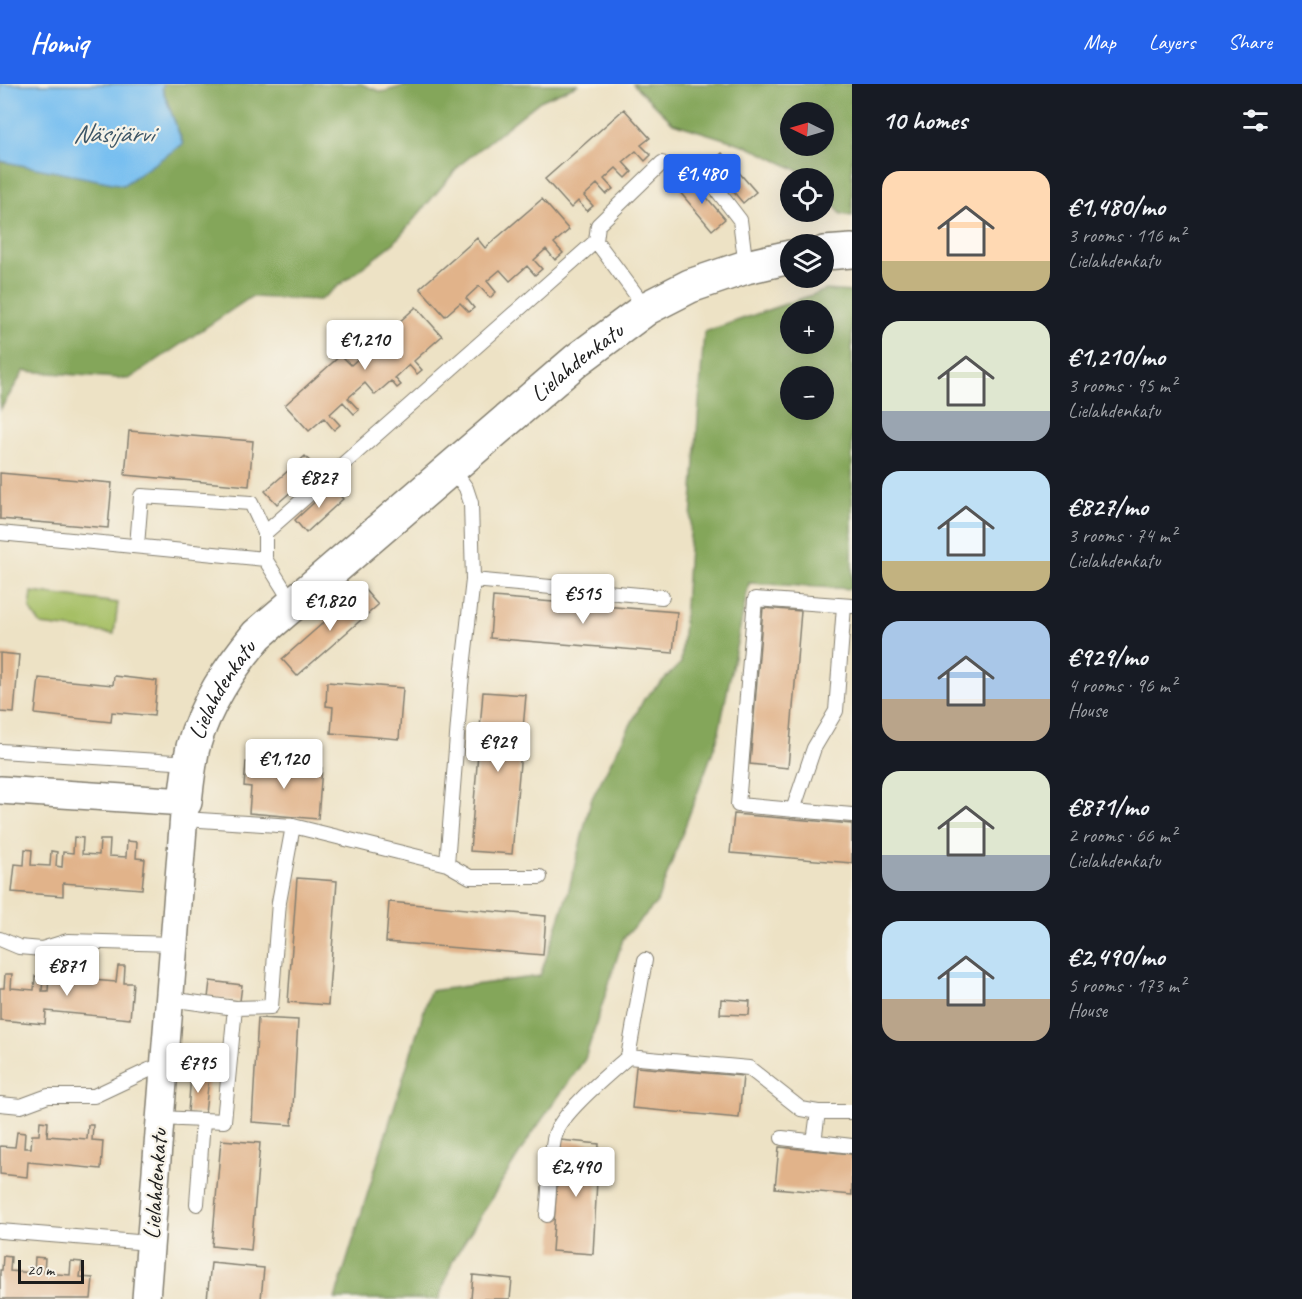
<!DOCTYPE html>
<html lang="en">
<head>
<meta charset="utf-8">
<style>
  :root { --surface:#171b24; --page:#242831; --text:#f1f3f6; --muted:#9ea1a6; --accent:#2563eb }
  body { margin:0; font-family:Caveat,sans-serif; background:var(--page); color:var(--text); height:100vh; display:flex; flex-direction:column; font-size:22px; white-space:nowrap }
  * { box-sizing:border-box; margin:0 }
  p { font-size:20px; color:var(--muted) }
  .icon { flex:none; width:33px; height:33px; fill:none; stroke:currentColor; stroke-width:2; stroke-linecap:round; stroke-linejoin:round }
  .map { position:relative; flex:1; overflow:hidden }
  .details { display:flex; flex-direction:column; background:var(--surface); width:450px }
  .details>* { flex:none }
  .needle { width:39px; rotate:275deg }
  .controls { position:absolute; left:780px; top:18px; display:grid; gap:12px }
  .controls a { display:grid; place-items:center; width:54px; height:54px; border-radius:50%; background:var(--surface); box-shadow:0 6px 24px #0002; font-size:30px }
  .scale { position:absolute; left:18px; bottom:15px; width:66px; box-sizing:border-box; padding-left:6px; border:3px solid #1c1c1c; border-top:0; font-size:16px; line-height:21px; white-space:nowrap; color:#1c1c1c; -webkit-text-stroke:4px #f7f3e8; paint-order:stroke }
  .price { position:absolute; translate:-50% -51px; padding:0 14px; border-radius:6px; background:#fff; color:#222; font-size:20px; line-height:39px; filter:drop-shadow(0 2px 3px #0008) }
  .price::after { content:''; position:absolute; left:50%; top:36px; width:18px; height:14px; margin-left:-9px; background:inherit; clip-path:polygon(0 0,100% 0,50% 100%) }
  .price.current { background:var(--accent); color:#fff }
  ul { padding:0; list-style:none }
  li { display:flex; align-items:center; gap:18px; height:150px; padding:0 30px }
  li span { display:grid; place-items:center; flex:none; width:168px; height:120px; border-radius:18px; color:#555 }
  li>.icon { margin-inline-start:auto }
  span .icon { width:72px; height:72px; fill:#fffc; stroke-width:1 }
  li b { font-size:26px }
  h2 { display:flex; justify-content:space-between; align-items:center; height:72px; padding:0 30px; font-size:26px }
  header { display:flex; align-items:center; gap:36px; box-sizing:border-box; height:84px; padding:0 30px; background:var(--accent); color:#fff }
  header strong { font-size:28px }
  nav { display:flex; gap:33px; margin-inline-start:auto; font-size:21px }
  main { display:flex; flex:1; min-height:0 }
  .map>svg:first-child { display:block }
  .green { fill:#a6bf65; stroke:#616e40; stroke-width:1.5 }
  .forest { fill:#84a65a; stroke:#50613b; stroke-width:1.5; fill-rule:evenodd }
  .water { fill:#78bff0; stroke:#4a6e86; stroke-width:1.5 }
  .building { fill:#e1b38a }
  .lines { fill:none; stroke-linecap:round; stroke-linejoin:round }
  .service-casing { stroke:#847f70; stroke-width:16 }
  .minor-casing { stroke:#847f70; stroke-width:30 }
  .tertiary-casing { stroke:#847f70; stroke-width:36 }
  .service { stroke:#fff; stroke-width:14 }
  .minor { stroke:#fff; stroke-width:27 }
  .tertiary { stroke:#fff; stroke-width:33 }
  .labels { text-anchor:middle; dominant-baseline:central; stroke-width:4.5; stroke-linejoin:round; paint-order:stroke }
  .street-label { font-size:24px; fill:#1c1c1c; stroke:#f7f3e8 }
  .water-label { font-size:26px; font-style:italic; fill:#3c5566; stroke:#f7f3e8 }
</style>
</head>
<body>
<header>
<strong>Homiq</strong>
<nav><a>Map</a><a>Layers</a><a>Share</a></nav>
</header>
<main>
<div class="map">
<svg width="852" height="1215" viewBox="0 0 852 1215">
  <rect width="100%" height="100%" fill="#f7f3e8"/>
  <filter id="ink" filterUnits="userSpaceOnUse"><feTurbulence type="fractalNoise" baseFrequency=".0167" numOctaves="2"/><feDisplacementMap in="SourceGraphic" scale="12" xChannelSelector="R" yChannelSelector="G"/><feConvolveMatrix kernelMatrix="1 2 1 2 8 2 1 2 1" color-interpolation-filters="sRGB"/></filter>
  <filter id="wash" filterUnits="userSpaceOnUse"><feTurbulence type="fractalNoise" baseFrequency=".008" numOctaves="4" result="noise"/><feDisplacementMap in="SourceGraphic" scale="24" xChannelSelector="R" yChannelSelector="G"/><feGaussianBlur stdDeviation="1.35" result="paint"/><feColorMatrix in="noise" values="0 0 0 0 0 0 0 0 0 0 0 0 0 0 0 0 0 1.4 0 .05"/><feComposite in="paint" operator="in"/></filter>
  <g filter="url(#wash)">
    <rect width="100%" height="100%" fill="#ede2c5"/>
    <path class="green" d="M32,508L118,519L114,550L41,541L30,525Z"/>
    <path class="forest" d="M164,0H361L382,8L411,0H579L540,17L461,80L394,159L320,216L251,213L129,295L24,287L0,326V77L35,83L183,60L162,4Z
      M633,0H852V132L841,130L824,107V94H814L747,62L673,39ZM790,28H824V62H790Z
      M826,206L852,208V505L749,499L718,653L657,818L623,855L585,975L529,1054L453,1176L439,1215H335L430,907L540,892L568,809L591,716L644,615L681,579L704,248ZM790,226H824V260H790ZM790,292H824V326H790Z"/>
    <path class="water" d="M0,0H164L162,4L183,60L123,101L0,77Z"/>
    <g id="blocks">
      <path class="building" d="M624,25L650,54L641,61L651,71L645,77L636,67L623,78L632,88L626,94L616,84L604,95L613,105L606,110L597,100L584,112L593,122L587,127L578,117L571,124L545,95Z
        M722,69L756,108L743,119L710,80Z
        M692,96L725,135L712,146L679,107Z
        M542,115L569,146L554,159L563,169L555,176L546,165L534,176L542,185L535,191L527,182L510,197L500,186L487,197L496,208L490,214L479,202L466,214L474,224L469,228L460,219L445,232L420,204L477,154L485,164Z
        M416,223L442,252L414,277L422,286L417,290L409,281L395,294L401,301L397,304L391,297L375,311L365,299L348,314L359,326L354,330L343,318L330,330L340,341L334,346L324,334L309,347L285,321L341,271L351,281Z
        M129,347L253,357L249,402L125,391Z
        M305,372L317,385L277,420L265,407Z
        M0,389L112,399L108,444L0,435Z
        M332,402L343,415L306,449L295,436Z
        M363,504L378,521L297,592L282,575Z
        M493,513L677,528L673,569L490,554Z
        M763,524L801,527L788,684L750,680Z
        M0,569L19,571L14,629L0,628Z
        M114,592L157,597L154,632L112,628L111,638L35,630L39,594L113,601Z
        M327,598L403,604L399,655L331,649L333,623L326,622Z
        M483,608L526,611L512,770L470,767Z
        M246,678L322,684L318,735L249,729L251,703L244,702Z
        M734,730L852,740V779L730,769Z
        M74,753L83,754L82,770L99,771L100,756H110L109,772L126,773L127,757L137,758L136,774L145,775L142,805L63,799V812L12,808L15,780L24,781L25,765L32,766L31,781L50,782L51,767L57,768L56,782L62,783L63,768L73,769Z
        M297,794L337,797L328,921L288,918Z
        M389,818L546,832L543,871L386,858Z
        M60,877L70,878L69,894L83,895L84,878L94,879L92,896L116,898L118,882H125L124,899H133L130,935L46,927L45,940L0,936V904H4L5,890H12L11,904L34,906L35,892L43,893L42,907H48L49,893L59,894Z
        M210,897L242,901L240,917L208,914Z
        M721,915L750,917L749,931L720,930Z
        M258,934L298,936L292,1041L252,1038Z
        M636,983L743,992L739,1034L632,1024Z
        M191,991L209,993L205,1030L188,1028Z
        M40,1037L48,1038L47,1052L87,1055L88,1041H93L92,1056L103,1057L101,1085L28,1078L27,1093L0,1090V1062L15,1063L17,1048L25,1049L24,1064H31L32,1051H39Z
        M221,1056L260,1059L251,1166L212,1162Z
        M560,1056L599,1060L593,1170L552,1167Z
        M779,1063L852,1070V1111L775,1104Z
        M3,1172L11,1173L10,1187L34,1189L35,1173L45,1174L44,1189L70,1191L71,1177L82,1178L80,1193L93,1194L91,1215H0V1186H2Z
        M211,1179L264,1184L261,1215H207Z
        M473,1191L512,1195L510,1215H471Z"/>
    </g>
  </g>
  <g filter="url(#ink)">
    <use href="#blocks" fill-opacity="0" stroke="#847f70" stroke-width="1.5"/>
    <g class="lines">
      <defs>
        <path id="service" d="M707,93L740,136L746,183
          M596,157L598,141L662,79
          M452,384L466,404L471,419L473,496L461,601L447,780L470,793H540
          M0,449L265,475
          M137,462L141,412L251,419L265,449
          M473,496L662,513
          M293,520L265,475V449L596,157L646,224
          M852,522L755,515L738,721L852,731
          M0,667L190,679
          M793,726L814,664L836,627L844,522
          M184,735L293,742L447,780
          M0,855L19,863L42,865L68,857L174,860
          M169,915L235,924L271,923L279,818L293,742
          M628,973L645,876
          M0,1020L21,1022L48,1012H94L149,986L164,981
          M160,1034L224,1037L235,924
          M782,1054L852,1062
          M814,1058L818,1028
          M197,1120L203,1036
          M547,1131C550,1106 549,1075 555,1051C561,1029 610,989 628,973L749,984L801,1025L818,1028H852
          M0,1147L150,1159"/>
        <path id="minor" d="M0,706L185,718L146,1215"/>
        <g id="tertiary">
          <path d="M824,169L852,167"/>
          <path id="s1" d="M185,718C187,700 189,681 193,663C205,620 230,584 257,551L577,276L647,224L690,202L746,183L790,173"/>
        </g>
      </defs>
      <use href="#service" class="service-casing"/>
      <use href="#minor" class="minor-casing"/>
      <use href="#tertiary" class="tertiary-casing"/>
      <use href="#service" class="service"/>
      <use href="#minor" class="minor"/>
      <use href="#tertiary" class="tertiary"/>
    </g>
  </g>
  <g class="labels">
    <g class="street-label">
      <text stroke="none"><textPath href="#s1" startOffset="606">Lielahdenkatu</textPath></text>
      <text stroke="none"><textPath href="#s1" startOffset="120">Lielahdenkatu</textPath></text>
      <text transform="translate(155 1100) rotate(-86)">Lielahdenkatu</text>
    </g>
    <g class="water-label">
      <text x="113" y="49">Näsijärvi</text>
    </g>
  </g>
</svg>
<div class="controls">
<a><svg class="needle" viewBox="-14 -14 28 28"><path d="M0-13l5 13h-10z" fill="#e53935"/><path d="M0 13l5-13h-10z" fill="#9ea1a6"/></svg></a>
<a><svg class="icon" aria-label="locate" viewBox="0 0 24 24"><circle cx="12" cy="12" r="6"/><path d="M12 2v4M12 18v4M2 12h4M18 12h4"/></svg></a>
<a><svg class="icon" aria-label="layers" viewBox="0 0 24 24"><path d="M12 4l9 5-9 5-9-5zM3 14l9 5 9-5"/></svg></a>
<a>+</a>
<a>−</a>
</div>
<div class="scale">20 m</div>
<b class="price current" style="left:702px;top:121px">€1,480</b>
<b class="price" style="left:365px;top:287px">€1,210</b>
<b class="price" style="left:319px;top:425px">€827</b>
<b class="price" style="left:583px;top:541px">€515</b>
<b class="price" style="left:330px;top:548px">€1,820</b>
<b class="price" style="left:498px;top:689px">€929</b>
<b class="price" style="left:284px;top:706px">€1,120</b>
<b class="price" style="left:67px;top:913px">€871</b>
<b class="price" style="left:198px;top:1010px">€795</b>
<b class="price" style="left:576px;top:1114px">€2,490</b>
</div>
<section class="details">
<h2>10 homes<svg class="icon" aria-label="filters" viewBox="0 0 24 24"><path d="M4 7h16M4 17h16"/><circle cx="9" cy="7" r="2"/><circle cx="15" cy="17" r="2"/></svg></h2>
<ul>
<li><span style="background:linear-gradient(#ffd9b3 75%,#c2b280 0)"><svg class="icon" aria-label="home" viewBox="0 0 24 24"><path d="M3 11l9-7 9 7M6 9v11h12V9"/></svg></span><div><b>€1,480/mo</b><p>3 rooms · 116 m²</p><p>Lielahdenkatu</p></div></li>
<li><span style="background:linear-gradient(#dfe7d0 75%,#9aa5b1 0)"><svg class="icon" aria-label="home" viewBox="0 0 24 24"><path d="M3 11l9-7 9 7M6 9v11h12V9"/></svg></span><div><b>€1,210/mo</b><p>3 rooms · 95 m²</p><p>Lielahdenkatu</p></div></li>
<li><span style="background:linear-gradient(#bfe0f5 75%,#c2b280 0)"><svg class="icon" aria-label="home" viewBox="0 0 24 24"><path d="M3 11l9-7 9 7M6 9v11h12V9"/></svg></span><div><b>€827/mo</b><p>3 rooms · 74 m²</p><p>Lielahdenkatu</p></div></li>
<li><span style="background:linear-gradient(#a9c7e8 65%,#b9a48a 0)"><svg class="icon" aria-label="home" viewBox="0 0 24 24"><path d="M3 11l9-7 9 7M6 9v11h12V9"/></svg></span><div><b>€929/mo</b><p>4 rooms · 96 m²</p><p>House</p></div></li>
<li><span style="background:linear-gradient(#dfe7d0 70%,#9aa5b1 0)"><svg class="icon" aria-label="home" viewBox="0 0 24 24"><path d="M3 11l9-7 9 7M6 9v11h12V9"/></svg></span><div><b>€871/mo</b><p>2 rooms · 66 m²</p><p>Lielahdenkatu</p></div></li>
<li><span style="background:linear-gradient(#bfe0f5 65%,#b9a48a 0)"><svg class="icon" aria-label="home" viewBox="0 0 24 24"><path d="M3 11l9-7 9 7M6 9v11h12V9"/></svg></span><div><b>€2,490/mo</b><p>5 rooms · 173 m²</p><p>House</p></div></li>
</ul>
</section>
</main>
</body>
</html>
